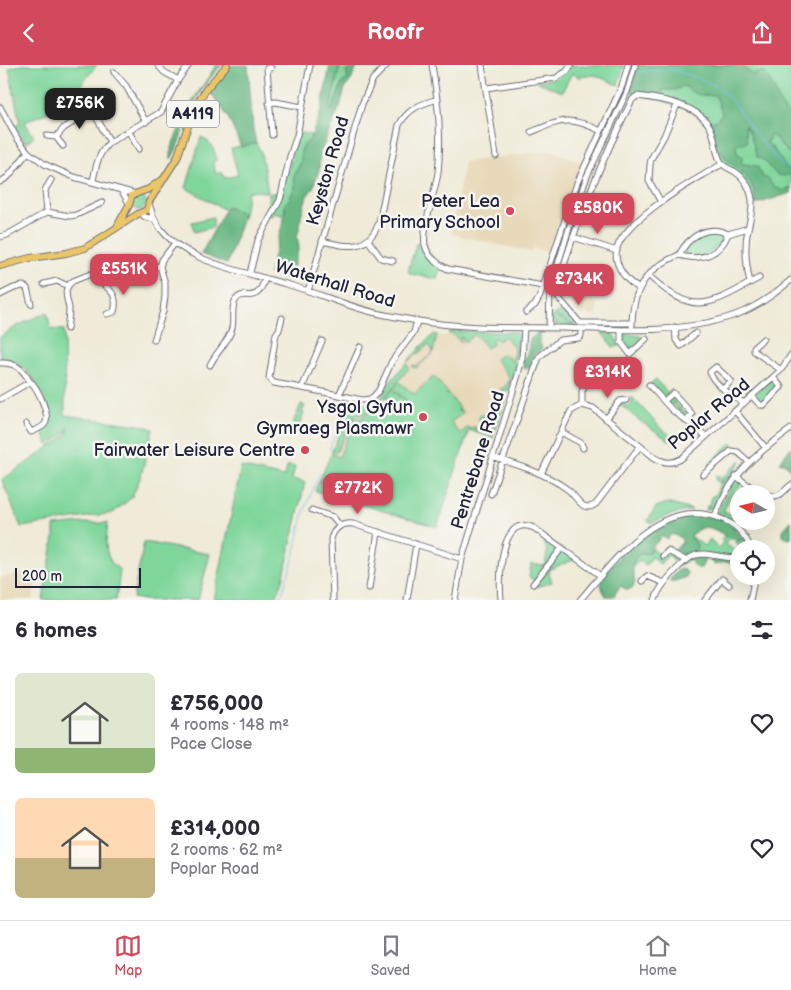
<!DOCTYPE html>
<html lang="en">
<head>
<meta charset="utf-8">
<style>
  :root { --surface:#fff; --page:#f2f2f3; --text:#2b2b33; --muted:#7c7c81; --line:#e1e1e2; --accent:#d1495b }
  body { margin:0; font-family:"Balsamiq Sans",sans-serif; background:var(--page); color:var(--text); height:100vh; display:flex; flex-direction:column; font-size:19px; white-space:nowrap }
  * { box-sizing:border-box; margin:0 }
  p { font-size:16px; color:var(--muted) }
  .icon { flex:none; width:28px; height:28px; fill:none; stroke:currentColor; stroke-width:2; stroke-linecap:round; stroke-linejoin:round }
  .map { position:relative; height:535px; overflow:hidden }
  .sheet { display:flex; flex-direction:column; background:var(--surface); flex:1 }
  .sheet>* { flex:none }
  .needle { width:32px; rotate:278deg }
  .buttons { position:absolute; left:730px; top:420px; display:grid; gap:10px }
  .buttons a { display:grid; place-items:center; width:45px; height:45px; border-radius:50%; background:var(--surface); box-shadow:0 5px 20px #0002; font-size:25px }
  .scale { position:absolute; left:15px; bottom:12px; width:126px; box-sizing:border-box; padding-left:5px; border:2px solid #22223b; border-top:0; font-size:14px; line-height:18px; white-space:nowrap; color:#22223b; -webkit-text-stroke:4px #f6f6f2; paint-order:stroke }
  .price { position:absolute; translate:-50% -42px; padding:0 11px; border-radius:10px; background:var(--accent); color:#fff; font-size:16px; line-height:32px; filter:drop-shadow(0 1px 2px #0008) }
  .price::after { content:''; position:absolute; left:50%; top:30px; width:15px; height:11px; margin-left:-8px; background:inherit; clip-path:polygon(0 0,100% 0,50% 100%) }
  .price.selected { background:#222; color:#fff }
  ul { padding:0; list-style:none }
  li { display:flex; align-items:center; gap:15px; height:125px; padding:0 15px }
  li span { display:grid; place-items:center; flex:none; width:140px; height:100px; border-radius:8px; color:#555 }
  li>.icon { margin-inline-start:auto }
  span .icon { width:60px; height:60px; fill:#fffc; stroke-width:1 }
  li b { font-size:21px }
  h2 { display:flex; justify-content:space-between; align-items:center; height:60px; padding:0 15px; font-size:21px }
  header { display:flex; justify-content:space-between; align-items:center; height:65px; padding:0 15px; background:var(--accent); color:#fff; font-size:22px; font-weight:800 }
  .tab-bar { display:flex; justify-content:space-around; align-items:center; height:70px; border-top:1px solid var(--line); background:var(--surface); font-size:14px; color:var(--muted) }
  .tab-bar a { display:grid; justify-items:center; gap:2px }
  .tab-bar .selected { color:var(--accent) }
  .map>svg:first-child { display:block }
  .built { fill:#e8d9ba }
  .green { fill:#7fd69b; stroke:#507c6b }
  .forest { fill:#67b783; stroke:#446c5f }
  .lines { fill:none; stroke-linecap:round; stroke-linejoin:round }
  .stream { stroke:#75beee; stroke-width:1 }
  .minor-casing { stroke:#6a6872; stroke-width:7 }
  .major-casing { stroke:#6a6872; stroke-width:8 }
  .minor { stroke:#fff; stroke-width:5 }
  .major { stroke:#ebc669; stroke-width:6 }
  .poi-dot { fill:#d1495b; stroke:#f6f6f2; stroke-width:2 }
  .labels { text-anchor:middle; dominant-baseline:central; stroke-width:5; stroke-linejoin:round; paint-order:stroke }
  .shield { fill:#f6f6f2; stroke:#626272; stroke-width:1 }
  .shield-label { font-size:16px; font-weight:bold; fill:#22223b }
  .street-label { font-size:18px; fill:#22223b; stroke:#f6f6f2 }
  .poi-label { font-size:18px; fill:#22223b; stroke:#f6f6f2; text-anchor:end }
</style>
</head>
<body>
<header><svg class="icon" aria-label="back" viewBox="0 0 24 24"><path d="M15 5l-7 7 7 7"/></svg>Roofr<svg class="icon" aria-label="share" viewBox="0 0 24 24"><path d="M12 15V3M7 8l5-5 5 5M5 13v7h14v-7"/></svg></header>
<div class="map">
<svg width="791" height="535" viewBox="0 0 791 535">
  <rect width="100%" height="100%" fill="#f6f6f2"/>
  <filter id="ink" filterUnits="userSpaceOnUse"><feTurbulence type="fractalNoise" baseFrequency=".02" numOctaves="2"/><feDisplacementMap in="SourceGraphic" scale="10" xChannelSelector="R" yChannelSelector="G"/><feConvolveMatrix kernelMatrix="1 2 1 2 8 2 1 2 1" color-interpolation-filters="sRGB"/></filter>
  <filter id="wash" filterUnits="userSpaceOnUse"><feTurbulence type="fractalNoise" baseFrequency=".0096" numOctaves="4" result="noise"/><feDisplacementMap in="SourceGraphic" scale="20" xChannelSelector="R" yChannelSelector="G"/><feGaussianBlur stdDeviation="1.12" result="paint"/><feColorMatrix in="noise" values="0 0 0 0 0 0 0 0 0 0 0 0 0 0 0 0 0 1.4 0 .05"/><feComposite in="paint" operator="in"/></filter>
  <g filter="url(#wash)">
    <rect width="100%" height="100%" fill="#f0ebd8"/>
    <path class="built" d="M552,85L583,98L573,123L551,188L533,183L532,187L522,185L451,169L464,97Z
      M566,214L579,218L597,239V250L589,251L586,248L582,251L563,229Z
      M449,266L498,268L510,266L515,267L519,272L516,294L511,316L493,373L469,365L437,462L315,426L353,337L366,339L376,337L381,332L390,317L412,290L434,269L443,271L449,270Z
      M39,505L33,535H0V513Z"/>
    <path class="green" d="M20,0H97L79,22L84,30L63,41L25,57L34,72L26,78L14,61L20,59L9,3Z
      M340,0H353L351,2L349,14L342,18L332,46L330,43Z
      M571,0H624L618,20L595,10L579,12L572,8L562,27L536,16L556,13Z
      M637,0H791V127L754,140L746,116L722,99L710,59L689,44L644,30L633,28L631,24Z
      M298,67L311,70L310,75L307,77L301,97L294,111L295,123L285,142V151L274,148L272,151L267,149V147L269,128H282Z
      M201,72C212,78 214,83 217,95L213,96L216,109L222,107L224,113L238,110L231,83L256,78L261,87L268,127L248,126L244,149L227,142L225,145L186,123Z
      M132 138a7 7 0 1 1 14 0a7 7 0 1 1-14 0Z
      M213,152V162L194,167L192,157Z
      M711,167L721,168L723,172L717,183L703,191L686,190L684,185L694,173Z
      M416,179H425L427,185L441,201L437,214L410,209L408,206Z
      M561,245L573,258L576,256L578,260L572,259L554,249Z
      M47,247L51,264L64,265L65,350L145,361L153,364L141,411L132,432L113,448L21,462L2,415L61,374L68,368L69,363L68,362L67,367L48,380L42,366L50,358C51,351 48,345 46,339C38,319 25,293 0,296V272L17,261Z
      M554,251L574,260V261L555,259L551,252Z
      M449,266L515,267L519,272L516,294H513L514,283L505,271L498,276L495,273L492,275L494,279L486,283L478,272L474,270L465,277L462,272L460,274L462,279L452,268L449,270Z
      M601,267L613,269L620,281L613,282Z
      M434,269L437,270L433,288L432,289L416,303L412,302L414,299L416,302L433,288L432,284L428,280L406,298L409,303C395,320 377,347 355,351L336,388H331L353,337C360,339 369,341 376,337C383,332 387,322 392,315C405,298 419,283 434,269Z
      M626,269L641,271L638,278L630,285L624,274Z
      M505,290L516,298L508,327H504L500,325L507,320L510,313L495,294L499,291Z
      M434,311L447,327L446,330L448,328L460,344L457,346L461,345L463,348L451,357L460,369L468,362L470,364L473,362H476L475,365L491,369L492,366L495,367L493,373L469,365L437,462L315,426L331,389L339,392L355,353L359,354L387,335L401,346V345L386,332L392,325L408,337L393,324L399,317L414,329Z
      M773,312L780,320L764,340L752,331Z
      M656,315L670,330L678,333L674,337L685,347L688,345L692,349L686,356L681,352L683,349L672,339L669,341L649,320Z
      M500,330L506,332L496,364L493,363L495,353L487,351L484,359L478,354L480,352L479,351L481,349L482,351L499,338L496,333Z
      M632,332L660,362L677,376L675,379L640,356L619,339L623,338L628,341L633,338L630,334Z
      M301,339L305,341L302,347L304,348L299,361L293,358Z
      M732,378L744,391L736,384H731L710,401L708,399Z
      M741,395C739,405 729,411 720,417L716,416V410L723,412Z
      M288,400L295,402L292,414L305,417L283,515L275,535H214L241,402L284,412Z
      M731,411L714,442L706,445L707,441H709L711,432L716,429L720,418Z
      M736,411L744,417L731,430L723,447L739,451L740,456L737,464L715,451Z
      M667,438L692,445L669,450L652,458L647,456L656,442Z
      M83,458H108C106,477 102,493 120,505L116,535H43L54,472V461Z
      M540,468L576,494L548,505L552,517L537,522L533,519L535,516L529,512L531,499L545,501L547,486Z
      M691,471L704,481L710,474L719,483L723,477L721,474L724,471L730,472L725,478L735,486L740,481L735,477L738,476H741L743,472L751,484H739V493L699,489L680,500L668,490L660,499L652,492L646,500L639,495L634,501L632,497L638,490L650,487L653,484L659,489L667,480L674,486L683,476L678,483L682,488L695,487Z
      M144,477L210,489L198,535H144L133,533Z"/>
    <path class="forest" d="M216,0H222C207,16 195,33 187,53C182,67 179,82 171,94V82L178,67L181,54Z
      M232,0H248L253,64L256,78L241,82L228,52L209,25Z
      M330,0H340L330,43L332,46L342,18L348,14C344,5 349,0 359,0L353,10L352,14L345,23L340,41L320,88L319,105L313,123L307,131L301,151L300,162L297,171L299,182L290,214H287L269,209L285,149V139L291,132L295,123L294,111L301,97V85L304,80L310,75L321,46Z
      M637,0H740L752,9L762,7L765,8L774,23L780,39L791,53V91L774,72L770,70L767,78L773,83L787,104L791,106V109C770,117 773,96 757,92C753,82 752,68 745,60L747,77L744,79H737L736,83L737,88L743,92L741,97L743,99L757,101L763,112L769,114L773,121L782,126L791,122V128L756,139C755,134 755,128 753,123C749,112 734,100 726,94L723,89L717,84L710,58L718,54L722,48L716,31C708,30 701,31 694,28C690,26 688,23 683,21L675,25H663L661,32L633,28L631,24Z
      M227,141L244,149L227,199L201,189Z
      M537,269L540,270L539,277L542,282L541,285L533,290L531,302L526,304L523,303V295L527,291L530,274Z
      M791,382V406L787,400L780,397Z
      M692,449L725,455L743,472V475C724,479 710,448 691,471L697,480V485C691,489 683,490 677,485L683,478L681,473L672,469L667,474L663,471L653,481L650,487C647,488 642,488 638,490C630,497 633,508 635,517L633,522L628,525L620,521L614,531H606L602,524L601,511L626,484L649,465Z
      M791,456V474L785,473L783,470V465Z
      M702,490L705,492V495L701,503C696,504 692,500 691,495L693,493Z
      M711,490L722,494L739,496V503L727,497L714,500L710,495Z
      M679,504L685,505L687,508L686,512L673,517L670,516V514Z"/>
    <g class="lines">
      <path class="stream" d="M639,7L673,5L701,14L716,21
        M719,23L728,31L772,90C778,97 785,99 791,106
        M347,343L349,338
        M329,385L346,345
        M280,535L293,495L304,446L320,408"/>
    </g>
  </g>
  <g filter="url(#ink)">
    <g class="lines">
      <defs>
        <path id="minor" d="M158,0L164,7L178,15
          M432,0C438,36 442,71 438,108C435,127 422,163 425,180C428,192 437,199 448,204L543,221
          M482,0L496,91
          M271,3H267L272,70
          M114,7L126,21L146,57
          M486,23L556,13L567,6L571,0
          M84,30L110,77
          M269,38L276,37L302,42
          M0,42L17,73L28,87L46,100L74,112L136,129
          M129,67L139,84
          M531,67C561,55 570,50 601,66
          M47,71L56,72L63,81
          M56,72L64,63L93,45
          M93,116C96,101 98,88 110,77L161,47L178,15L189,0
          M0,117L8,112L28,87
          M121,125L129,138
          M661,137L649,116L650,100L651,94L664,71L677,40
          M149,139C151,144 152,149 154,153C174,196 246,207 286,219C322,229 354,245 391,251C416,256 441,260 466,261C499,264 531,262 564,263C618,265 674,269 726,253C751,246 771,232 791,215
          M47,147L45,125L51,115
          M141,148L145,152L154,154
          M0,172L7,170L47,147L70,151L76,150L102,138
          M573,172L617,186
          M368,175L381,193L393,196
          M322,176C348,182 367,187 379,158L399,60C408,44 420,39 438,34
          M679,190C689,171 707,159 728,169L748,163
          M250,208L258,175L280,135L290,91L297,70L310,0
          M93,209C104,224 120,224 114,247L107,249
          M750,218L759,213
          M44,219L57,216L68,221
          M638,223C624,214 610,196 619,178C635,148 693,116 722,99
          M308,226L362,39L373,14L387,0
          M0,230L14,223L23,221L27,223L31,239
          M526,247L535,240L540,231L577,118L622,21L628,0
          M282,253L279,265L276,269L269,313L274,318L302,323
          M632,258H580L557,231L556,228C574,160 601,97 632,35L637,31C661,34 699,39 711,64C716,75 715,88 721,97C724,102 729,104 734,106C744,112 750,122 752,134C753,145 750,154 748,164C744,182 746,200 750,218C704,244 690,248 648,210
          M632,260C632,226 646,203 679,190C699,197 720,190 728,169
          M675,262L676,275L681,281L696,268
          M549,263L550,225L571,157L587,111L627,27L635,0
          M67,264C68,257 69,250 69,243C67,232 62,224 73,216L123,196H133L160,202
          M621,265V277L630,289L646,274
          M763,274L754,282V286L781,305
          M154,275L163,246L165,231V218L160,202L162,195L175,178
          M322,276L302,323L339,330L360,282
          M0,298C15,297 23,304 30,317
          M210,300C216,287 229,277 232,263C234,255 231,244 235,236C244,221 256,244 265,213
          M649,320L672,345L706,371
          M724,323L731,316L716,302L710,307C712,318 734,332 744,338
          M339,330L362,335L370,334L374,331L379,325L392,296L414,267L417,256
          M752,331L760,340H764L781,322L773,312
          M0,334L30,317L32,318C38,325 51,351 45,359C42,363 36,365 31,367L26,359
          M664,336L673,328L692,349L686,356
          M582,340V326L591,312
          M735,346L765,382
          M606,354L620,336L626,335
          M561,367L581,378L583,383
          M492,392C518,400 545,408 567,424C577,431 582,449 596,439L640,381
          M541,409L571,346L582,340L593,343L655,393C665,398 671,399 681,394L781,305L791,290
          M703,410L731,386L738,387L749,397
          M736,411C744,418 768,435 779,430C783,428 787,423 791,420
          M491,429L539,292L560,275L579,273L581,271V264
          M312,445L333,452L340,461
          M715,451C730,410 756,389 791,364
          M663,491L668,486L685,495
          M642,516L647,511L664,518
          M533,519L562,483
          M369,523L378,467
          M333,535L331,474C334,463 342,458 353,459L462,494
          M407,535L416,479
          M455,535L462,494L518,310L522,293L524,263
          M501,535C499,516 499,447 534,463L601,511
          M580,535C614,496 659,431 719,453C734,458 745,469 751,484
          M655,535C658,525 665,517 672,509C701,477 704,493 739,493
          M705,535L722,514L729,520
          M750,535L755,511"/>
        <path id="major" d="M118,160L129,140L132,130L149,124L160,116
          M0,201L30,193L66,188L85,183L138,149L147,145L149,137L177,93L191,52L199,35L207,23L227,0"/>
      </defs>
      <use href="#minor" class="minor-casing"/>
      <use href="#major" class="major-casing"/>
      <use href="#minor" class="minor"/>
      <use href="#major" class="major"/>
    </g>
  </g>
  <g class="poi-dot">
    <circle cx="510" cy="146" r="5"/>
    <circle cx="423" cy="352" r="5"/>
    <circle cx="305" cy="385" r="5"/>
  </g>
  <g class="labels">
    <rect class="shield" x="167" y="35.5" width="52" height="27" rx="4"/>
    <g class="shield-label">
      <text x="193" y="49">A4119</text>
    </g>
    <g class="street-label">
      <text transform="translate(328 106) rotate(-74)">Keyston Road</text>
      <text transform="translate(335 219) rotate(17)">Waterhall Road</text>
      <text transform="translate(709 349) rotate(-40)">Poplar Road</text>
      <text transform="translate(478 395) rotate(-73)">Pentrebane Road</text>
    </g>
    <g class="poi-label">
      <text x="500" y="136">Peter Lea<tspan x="500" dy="21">Primary School</tspan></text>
      <text x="413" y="342">Ysgol Gyfun<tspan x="413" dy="21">Gymraeg Plasmawr</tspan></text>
      <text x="295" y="385">Fairwater Leisure Centre</text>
    </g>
  </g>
</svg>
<div class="buttons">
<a><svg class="needle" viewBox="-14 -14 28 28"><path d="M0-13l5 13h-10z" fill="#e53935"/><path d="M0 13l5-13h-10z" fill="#7c7c81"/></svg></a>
<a><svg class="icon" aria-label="locate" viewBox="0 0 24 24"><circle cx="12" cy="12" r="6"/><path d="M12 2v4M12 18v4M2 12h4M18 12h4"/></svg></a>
</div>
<div class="scale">200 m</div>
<b class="price selected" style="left:80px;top:65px">£756K</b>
<b class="price" style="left:598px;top:170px">£580K</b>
<b class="price" style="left:124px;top:231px">£551K</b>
<b class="price" style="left:579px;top:241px">£734K</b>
<b class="price" style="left:608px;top:334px">£314K</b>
<b class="price" style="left:358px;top:450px">£772K</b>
</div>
<section class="sheet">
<h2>6 homes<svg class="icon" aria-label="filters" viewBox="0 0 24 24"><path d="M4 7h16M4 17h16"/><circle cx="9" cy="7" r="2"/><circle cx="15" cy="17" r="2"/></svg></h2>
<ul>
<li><span style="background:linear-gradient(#dfe7d0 75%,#8fb573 0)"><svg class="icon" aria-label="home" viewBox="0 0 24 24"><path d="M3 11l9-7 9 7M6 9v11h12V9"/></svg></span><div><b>£756,000</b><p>4 rooms · 148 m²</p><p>Pace Close</p></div><svg class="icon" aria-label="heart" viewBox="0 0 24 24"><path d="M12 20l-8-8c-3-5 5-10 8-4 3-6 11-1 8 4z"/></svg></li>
<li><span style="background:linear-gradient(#ffd9b3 60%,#c2b280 0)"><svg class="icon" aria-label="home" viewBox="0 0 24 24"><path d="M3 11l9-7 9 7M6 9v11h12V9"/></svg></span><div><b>£314,000</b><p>2 rooms · 62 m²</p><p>Poplar Road</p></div><svg class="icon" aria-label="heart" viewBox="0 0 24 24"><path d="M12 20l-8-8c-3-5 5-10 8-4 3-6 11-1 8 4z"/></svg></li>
</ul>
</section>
<nav class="tab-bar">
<a class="selected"><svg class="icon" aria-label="map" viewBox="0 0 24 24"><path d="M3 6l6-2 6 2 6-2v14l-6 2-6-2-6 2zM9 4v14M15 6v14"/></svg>Map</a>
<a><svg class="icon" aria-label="saved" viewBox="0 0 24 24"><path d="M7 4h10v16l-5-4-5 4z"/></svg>Saved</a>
<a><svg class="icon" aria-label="home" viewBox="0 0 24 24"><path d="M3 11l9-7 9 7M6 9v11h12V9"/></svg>Home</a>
</nav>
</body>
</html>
